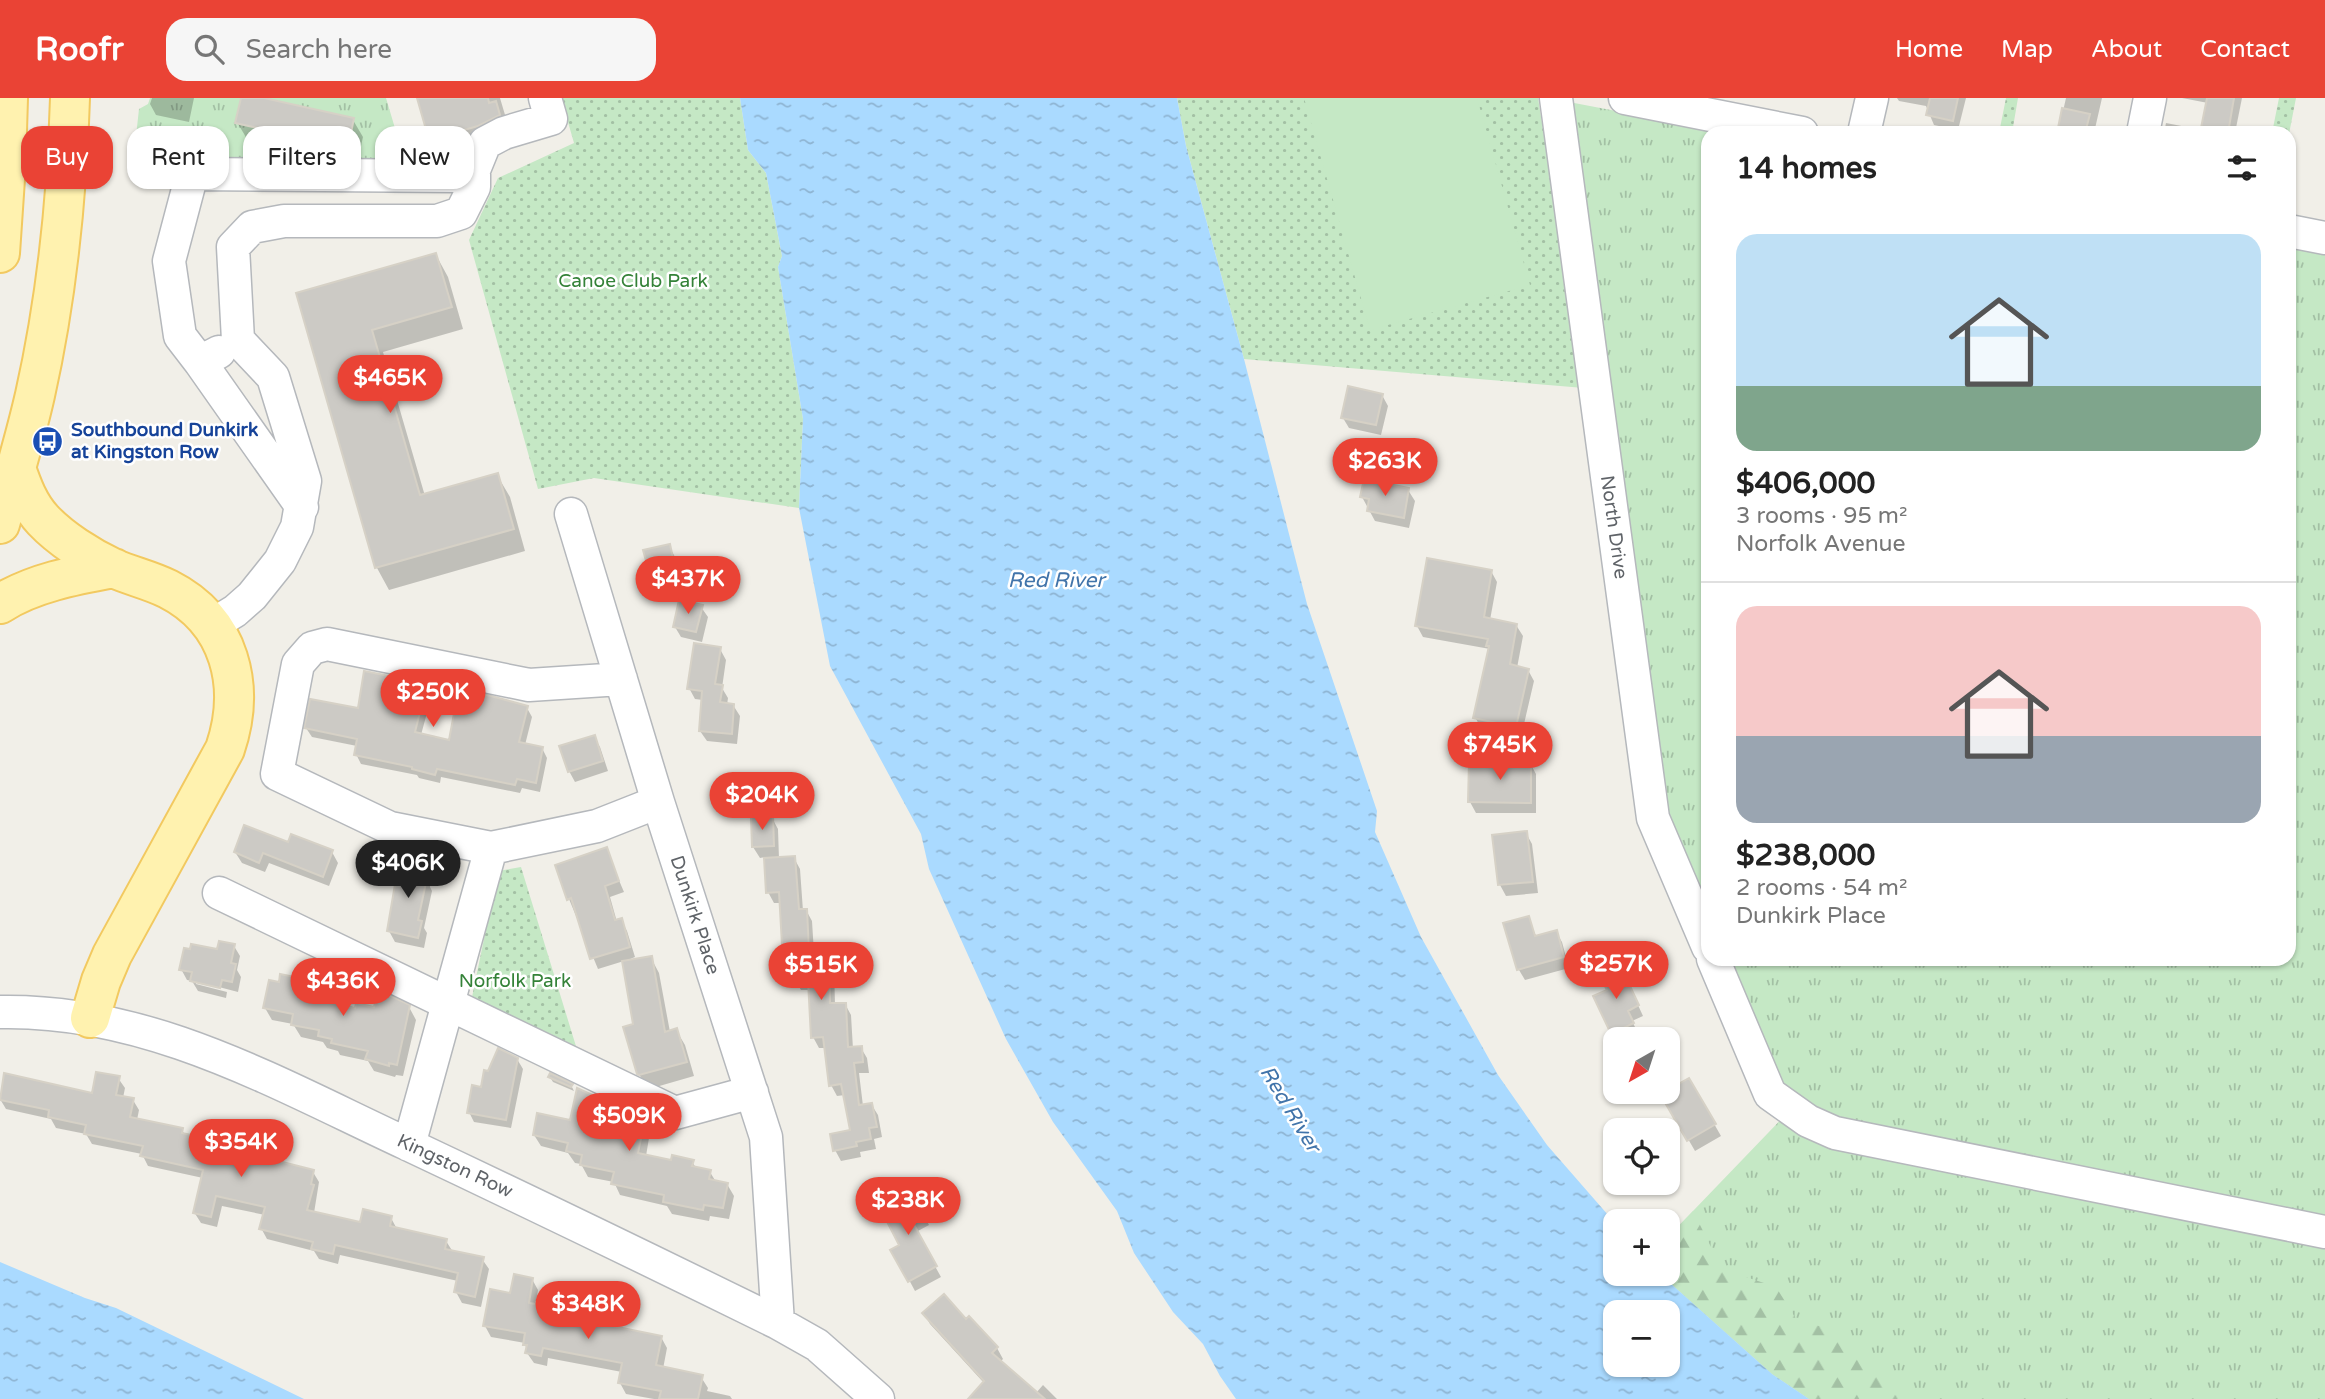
<!DOCTYPE html>
<html lang="en">
<head>
<meta charset="utf-8">
<style>
  :root { --surface:#fff; --page:#f6f6f6; --text:#222; --muted:#767676; --line:#e0e0e0; --accent:#ea4335 }
  body { margin:0; font-family:"Varela Round",sans-serif; background:var(--page); color:var(--text); height:100vh; display:flex; flex-direction:column; font-size:26px; white-space:nowrap }
  * { box-sizing:border-box; margin:0 }
  p { font-size:23px; color:var(--muted) }
  .icon { flex:none; width:38px; height:38px; fill:none; stroke:currentColor; stroke-width:2; stroke-linecap:round; stroke-linejoin:round }
  .map { position:relative; flex:1; overflow:hidden }
  .drawer { position:absolute; left:1701px; top:28px; width:595px; height:840px; display:flex; flex-direction:column; background:var(--surface); border-radius:21px; box-shadow:0 2px 5px #0004 }
  .drawer>* { flex:none }
  .hud { position:absolute; left:21px; top:28px; width:665px; height:63px; display:flex; gap:14px }
  .needle { width:46px; rotate:219deg }
  .tools { position:absolute; left:1603px; top:929px; display:grid; gap:14px }
  .tools a { display:grid; place-items:center; width:77px; height:77px; border-radius:14px; background:var(--surface); box-shadow:0 2px 5px #0004; font-size:35px }
  .price { position:absolute; translate:-50% -60px; padding:0 16px; border-radius:24px; background:var(--accent); color:#fff; font-size:23px; line-height:46px; filter:drop-shadow(0 2px 4px #0008) }
  .price::after { content:''; position:absolute; left:50%; top:42px; width:21px; height:16px; margin-left:-10px; background:inherit; clip-path:polygon(0 0,100% 0,50% 100%) }
  .price.selected { background:#222; color:#fff }
  ul { padding:0; list-style:none }
  li { display:grid; align-content:center; gap:14px; height:371px; padding:0 35px }
  li+li { border-top:2px solid var(--line) }
  li span { display:grid; place-items:center; height:217px; border-radius:21px; color:#555 }
  li>.icon { margin-inline-start:auto }
  span .icon { width:126px; height:126px; fill:#fffc; stroke-width:1 }
  li b { font-size:30px }
  h2 { display:flex; justify-content:space-between; align-items:center; height:84px; padding:0 35px; font-size:30px }
  .pill { padding:0 24px; border-radius:21px; background:var(--surface); box-shadow:0 2px 5px #0004; font-size:24px; line-height:63px }
  .pill.selected { background:var(--accent); color:#fff }
  header { display:flex; align-items:center; gap:42px; box-sizing:border-box; height:98px; padding:0 35px; background:var(--accent); color:#fff }
  header strong { font-size:33px }
  nav { display:flex; gap:38px; margin-inline-start:auto; font-size:24px }
  .search { width:490px; height:63px; background:var(--page); display:flex; align-items:center; gap:18px; box-sizing:border-box; padding:0 24px; border-radius:21px; color:var(--muted); font-size:26px }
  .map>svg:first-child { display:block }
  .grass { fill:url(#grass-tufts) }
  .forest { fill:url(#forest-firs) }
  .park { fill:url(#park-dots) }
  .pitch { fill:#c5e8c5 }
  .water { fill:url(#water-ripples); fill-rule:evenodd }
  .shadow { fill:#0003; fill-rule:evenodd }
  .building { fill:#cccac5; stroke:#d6d1c6; stroke-width:2; fill-rule:evenodd }
  .lines { fill:none; stroke-linecap:round; stroke-linejoin:round }
  .minor-casing { stroke:#b5b8bc; stroke-width:35 }
  .major-casing { stroke:#f2c960; stroke-width:42 }
  .minor { stroke:#fff; stroke-width:32 }
  .major { stroke:#fff2af; stroke-width:38 }
  .labels { text-anchor:middle; dominant-baseline:central; stroke-width:5; stroke-linejoin:round; paint-order:stroke }
  .park-label { font-size:19px; fill:#348238; stroke:#fff }
  .transit-label { font-size:19px; font-weight:bold; fill:#164399; stroke:#fff; text-anchor:start }
  .street-label { font-size:19px; fill:#5f6368; stroke:#fff }
  .water-label { font-size:21px; font-style:italic; fill:#4174aa; stroke:#fff }
</style>
</head>
<body>
<header>
<strong>Roofr</strong>
<div class="search"><svg class="icon" aria-label="search" viewBox="0 0 24 24"><circle cx="10" cy="10" r="6"/><path d="M15 15l6 6"/></svg>Search here</div>
<nav><a>Home</a><a>Map</a><a>About</a><a>Contact</a></nav>
</header>
<div class="map">
<svg width="2325" height="1301" viewBox="0 0 2325 1301">
  <defs>
    <pattern id="grass-tufts" width="24" height="20" patternUnits="userSpaceOnUse" patternTransform="scale(1.75)"><rect width="24" height="20" fill="#c5e8c5"/><path d="M3 7l-1-3M5 7V3M7 7l1-3M15 17l-1-3M17 17v-4M19 17l1-3" fill="none" stroke="#a3c0a4"/></pattern>
    <pattern id="forest-firs" width="22" height="20" patternUnits="userSpaceOnUse" patternTransform="scale(1.75)"><rect width="22" height="20" fill="#c5e8c5"/><path d="M5 1l3.5 6h-7zM16 11l3.5 6h-7z" fill="#a3c0a4"/></pattern>
    <pattern id="park-dots" width="8" height="8" patternUnits="userSpaceOnUse" patternTransform="scale(1.75)"><rect width="8" height="8" fill="#c5e8c5"/><path d="M2 2h.1M6 6h.1" fill="none" stroke="#a3c0a4" stroke-width="1.8" stroke-linecap="round"/></pattern>
    <pattern id="water-ripples" width="26" height="14" patternUnits="userSpaceOnUse" patternTransform="scale(1.75)"><rect width="26" height="14" fill="#aadaff"/><path d="M2 4q2-2 4 0t4 0M15 11q2-2 4 0t4 0" fill="none" stroke="#8eb4d2"/></pattern>
  </defs>
  <rect width="100%" height="100%" fill="#f1efe8"/>
  <path class="grass" d="M150,0H386L400,47L435,49L437,72L201,64L135,47L139,11L148,6Z
    M1569,4L1731,35H1708V849L1653,720Z
    M2289,147L2325,154V1301H1809L1772,1276L1660,1176H1668V1139L1791,1011L1713,861H2289Z"/>
  <path class="forest" d="M1693,1113L1722,1171L1776,1189L1798,1224L1830,1230L1902,1301H1809L1772,1276L1660,1176H1668V1139Z"/>
  <path class="park" d="M561,0H740L748,52L766,75L782,158L778,169L803,321L799,410L594,380L538,391L469,142L498,80L574,45Z
    M1177,0H1538L1584,290L1244,261L1186,48Z
    M2006,0H2018L2012,35H1999Z
    M2279,0H2296L2289,36L2272,35Z
    M521,769L579,958L471,904L498,773Z"/>
  <path class="pitch" d="M1304,0H1477L1530,187L1370,232Z"/>
  <path class="water" d="M740,0H1177L1186,48L1244,261L1307,506L1377,713L1375,734L1421,839L1498,977L1547,1047L1615,1125V1176H1660L1772,1276L1809,1301H1236L1220,1278L1203,1246L1173,1214L1134,1155L1117,1113L1053,1024L1006,941L929,771L921,736L830,568L799,410L803,321L778,169L782,158L766,75L748,52ZM1615,1214H1668V1267H1615Z
    M0,1164L85,1200L116,1210L304,1301H0Z"/>
  <path class="shadow" d="M152,0H194L189,24L156,17L150,6Z
    M243,0H257L353,22L363,39L357,66L247,41L237,24Z
    M419,0H500L511,37L489,47L442,61L430,41Z
    M1897,0H1966L1958,32L1934,27L1926,8L1899,3Z
    M2066,0H2102L2094,35H2058Z
    M2182,0H2242L2235,35H2164L2166,25L2202,32L2208,5Z
    M436,157L448,179L463,231L383,254L425,398L497,377L510,399L525,453L389,492L377,470L298,196Z
    M1382,297L1388,308L1381,337L1349,330L1343,320Z
    M1408,392L1415,403L1409,430L1375,423L1362,399Z
    M669,448L675,459L679,475L656,480L650,470L646,454Z
    M1491,473L1497,484L1490,522L1516,527L1523,538L1517,570L1528,572L1534,583L1521,639L1481,630L1475,619L1490,551L1423,539L1417,528Z
    M701,509L708,519L702,544L681,539L675,529Z
    M720,551L726,562L722,590L728,600L727,607H733L740,618L737,646L707,643L700,633L703,602L695,601L689,590Z
    M366,575L527,610L532,619L525,647L542,650L547,660L540,694L522,690L520,695L441,679L440,685L419,680L417,677L361,666L356,656L357,648L312,639L306,630L359,612ZM428,611L455,617L451,644L421,637Z
    M594,639L600,649L608,673L575,684L569,673Z
    M1530,665L1536,676V715H1476L1470,704Z
    M772,720L778,731L779,761L794,760L800,771L803,813L806,812L812,823L814,855H828L834,866L835,907L845,906L851,917L853,951L861,950L867,960L869,975H859L863,1008L871,1006L878,1017L882,1039L874,1041L876,1051L860,1054L861,1059L841,1063L835,1052L852,1033L845,997L837,998L831,987L826,950H819L813,939L810,892H801L795,882L794,857H790L783,846L781,805H774L768,794L765,759L760,760L753,749Z
    M1526,735L1532,746L1538,795L1506,798L1500,787L1494,739Z
    M289,747L332,754L338,765L329,788L269,765L265,774L242,765L235,754Z
    M606,752L624,794L610,799L617,824L621,822L627,833L635,859L628,862V864L651,860L659,875L670,934L676,932L685,947L694,978L649,991L638,975L635,927L624,863L598,871L569,801Z
    M425,771L431,782L430,789L432,793L424,830L427,835L424,850L395,844L389,833Z
    M1528,820L1537,840L1556,834L1562,844L1569,870L1525,882L1519,872L1505,826Z
    M234,848L240,858L237,872L241,879L238,894L196,883V886L227,894L226,900L198,893L192,883L187,882L181,871Z
    M1626,881L1643,918L1632,923L1638,935L1625,942H1616L1612,935Z
    M323,886L331,899L329,905L356,912L409,909L416,922L403,978L396,977L395,979L374,973L368,963L340,957L338,953L327,950L323,944L301,939L293,926L272,922L265,910Z
    M517,961L523,971L511,1030L474,1024L469,1014L482,991Z
    M550,979L571,987L574,993L553,984Z
    M118,980L125,990L123,1000L133,1002L139,1012L137,1022L182,1032L185,1037L218,1045L224,1055L223,1060L259,1068L313,1074L319,1084L314,1115L361,1126L391,1120L397,1131L446,1143L453,1154L482,1161L489,1171L481,1209L462,1205L456,1194L458,1183L340,1157L338,1166L319,1161L314,1153L267,1141L261,1130L265,1117L222,1108L217,1129L201,1125L194,1114L203,1080L148,1068L142,1056L92,1046L86,1036L56,1030L51,1021L6,1011L0,1001L93,997Z
    M1689,982L1721,1038L1695,1053L1665,1001L1679,993Z
    M643,1022L650,1034L646,1058L672,1064H692L697,1071L710,1074L716,1084L727,1086L734,1098L729,1121L710,1118L709,1123L672,1116L667,1108L620,1097L614,1084L588,1079L581,1066L575,1065L568,1055L541,1048L534,1037L571,1024Z
    M912,1095L929,1127L916,1134L941,1179L915,1193L893,1152L902,1148Z
    M532,1181L538,1192L536,1205L578,1215L583,1223L661,1239L667,1250L663,1271L701,1279L708,1290L707,1293L730,1298L732,1301H654L626,1296L620,1285L622,1274L548,1260L547,1268L534,1265L527,1255L525,1245L491,1239L485,1228L512,1197Z
    M924,1215L966,1223L997,1250L1003,1261L1000,1264L1036,1295L1043,1287L1057,1301H974L984,1285L930,1226Z"/>
  <path class="building" d="M241,0H264L354,20L348,50L235,25Z
    M417,0H488L489,5L496,3L500,17L478,28L429,42Z
    M1930,0H1958L1953,23L1926,17Z
    M2207,0H2234L2228,35H2200Z
    M2062,10L2090,16L2085,35H2057Z
    M436,155L452,209L372,232L420,397L498,375L514,431L375,470L296,195Z
    M1348,288L1383,296L1376,327L1341,320Z
    M1364,381L1409,390L1404,420L1367,413L1369,401L1360,399Z
    M670,446L674,465L648,470L643,452Z
    M1427,460L1492,472L1484,519L1517,526L1510,566L1529,571L1516,629L1473,620L1489,548H1486L1488,541L1415,528Z
    M679,502L703,507L696,534L673,529Z
    M694,545L721,549L715,586L723,587L720,604L734,606L732,636L699,633L702,593L687,591Z
    M364,573L491,598L528,608L519,644L543,649L536,685L517,681L515,687L437,671L435,677L412,671V669L354,657L357,641L304,630L310,601L358,610ZM423,602L455,610L449,642L415,634Z
    M595,637L603,663L568,674L559,648Z
    M1469,663H1531V705L1468,704Z
    M773,718L774,748L752,749L751,719Z
    M244,727L288,744L291,736L333,752L323,779L263,755L259,765L234,754Z
    M1527,733L1533,784L1498,787L1492,737Z
    M607,749L619,783L605,788L615,822L622,820L630,849L590,861L571,800L567,802L555,767Z
    M795,758L799,811H807L809,854L829,853L830,905H846L848,949L862,948L863,964L854,965L859,1007L872,1005L877,1029L869,1030L871,1041L856,1044L857,1048L833,1053L830,1036L850,1032L841,986L829,988L823,939L811,940L808,882H793L792,846L782,847L779,794L766,795L764,760Z
    M399,763L426,769L424,780H427L418,822L422,823L418,840L387,833Z
    M1529,818L1535,838L1557,832L1564,859L1517,872L1503,825Z
    M219,843L235,846L231,865L236,866L232,884L222,882L220,890L190,883L192,874L179,872L184,850L190,851L191,846L217,851Z
    M652,858L665,934L677,930L687,964L639,977L637,976L623,929L633,926L622,863Z
    M1621,869L1639,907L1628,913L1634,925L1611,936L1593,898L1607,892L1600,879Z
    M280,876L324,885L321,902L355,910L356,905L374,909L378,892L410,907L397,967L389,965V968L365,961L368,953L331,945L332,941L318,938L319,932L291,927L293,916L263,910L269,882L279,884Z
    M498,950L518,960L506,1022L467,1015L472,987L481,989L484,972L488,973Z
    M96,974L120,978L116,997L134,1000L130,1019L183,1030L182,1035L219,1043L216,1056L257,1066L259,1058L314,1072L311,1086L314,1087L307,1112L360,1124L363,1111L392,1118L390,1128L447,1141L445,1151L484,1159L475,1199L454,1194L458,1175L335,1147L333,1156L311,1151L313,1144L259,1131L265,1109L216,1098L211,1119L193,1115L203,1072L140,1058L143,1048L84,1036L86,1027L48,1019L49,1012L0,1002L4,975L92,995Z
    M550,975L573,986L571,989L548,979Z
    M1689,980L1716,1026L1687,1043L1663,1001L1677,992L1675,988Z
    M577,990L645,1021L638,1055L671,1062L672,1057L694,1062L692,1068L711,1072L709,1081L728,1085L723,1110L704,1107L703,1112L663,1104L664,1097L611,1086L614,1074L580,1067L582,1057L566,1053L568,1045L533,1037L537,1015L570,1022Z
    M913,1093L925,1116L912,1123L937,1168L908,1184L890,1152L899,1147L880,1110Z
    M514,1176L533,1180L529,1205L536,1206V1204L551,1207L550,1209L579,1214L578,1221L662,1238L656,1267L703,1277L698,1301H659L661,1293L618,1285L622,1265L543,1250L541,1258L525,1255L527,1247H523L525,1235L483,1228L490,1191L510,1195Z
    M944,1196L966,1221L969,1218L998,1249L992,1255L1045,1301H968L984,1283L922,1215Z"/>
  <g class="lines">
    <defs>
      <path id="minor" d="M1556,0L1653,720L1708,849
        M1625,0L1802,35
        M1864,35L1872,0
        M2143,35L2150,0
        M2289,133L2325,140
        M219,254L200,264L302,409
        M200,264L180,238L169,163L192,76L458,78L474,72
        M571,416L658,704L766,1039L778,1225
        M212,527L235,513L252,498L280,463L297,429L305,383L273,279L238,242L233,149L252,129L284,123H437L461,115L474,89V72L485,45L504,35L551,21L545,0
        M621,581L529,587L327,546L312,550L298,566L277,676L390,730L491,750L597,728L658,704
        M219,795L675,1015L752,994
        M1713,861L1770,996L1808,1023L1835,1035L2325,1134
        M0,914C148,911 274,984 405,1045C530,1104 654,1164 778,1225L817,1247L878,1301
        M409,1047L491,750"/>
      <path id="major" d="M0,155L6,66L8,0
        M16,370C22,388 29,407 43,422C61,441 89,459 113,470C131,478 150,482 168,491C231,523 246,589 225,651L112,857L101,883L90,920
        M0,426C12,384 25,341 35,297C57,199 67,100 70,0
        M0,506C32,485 76,477 114,470"/>
    </defs>
    <use href="#minor" class="minor-casing"/>
    <use href="#major" class="major-casing"/>
    <use href="#minor" class="minor"/>
    <use href="#major" class="major"/>
  </g>
  <defs>
    <symbol id="bus-disc" viewBox="-11 -11 22 22"><circle r="9.5" fill="#1a4fb4" stroke="#fff"/><path d="M-5-6H5V4H4V6H2V4H-2V6H-4V4H-5ZM-3.5-4V0h7V-4ZM-3.5 1.2v1.5H-2V1.2ZM2 1.2v1.5H3.5V1.2Z" fill="#fff"/></symbol>
  </defs>
  <g fill-rule="evenodd">
    <use href="#bus-disc" x="30" y="326" width="35" height="35"/>
  </g>
  <g class="labels">
    <g class="park-label">
      <text x="633" y="183">Canoe Club Park</text>
      <text x="515" y="883">Norfolk Park</text>
    </g>
    <g class="transit-label">
      <text x="71" y="332">Southbound Dunkirk<tspan x="71" dy="22">at Kingston Row</tspan></text>
    </g>
    <g class="street-label">
      <text transform="translate(1614 429) rotate(82)">North Drive</text>
      <text transform="translate(695 817) rotate(72)">Dunkirk Place</text>
      <text transform="translate(455 1068) rotate(25)">Kingston Row</text>
    </g>
    <g class="water-label">
      <text x="1056" y="482">Red River</text>
      <text transform="translate(1290 1011) rotate(59)">Red River</text>
    </g>
  </g>
</svg>
<div class="tools">
<a><svg class="needle" viewBox="-14 -14 28 28"><path d="M0-13l5 13h-10z" fill="#e53935"/><path d="M0 13l5-13h-10z" fill="#767676"/></svg></a>
<a><svg class="icon" aria-label="locate" viewBox="0 0 24 24"><circle cx="12" cy="12" r="6"/><path d="M12 2v4M12 18v4M2 12h4M18 12h4"/></svg></a>
<a>+</a>
<a>−</a>
</div>
<b class="price" style="left:390px;top:317px">$465K</b>
<b class="price" style="left:1385px;top:400px">$263K</b>
<b class="price" style="left:688px;top:518px">$437K</b>
<b class="price" style="left:433px;top:631px">$250K</b>
<b class="price" style="left:1500px;top:684px">$745K</b>
<b class="price" style="left:762px;top:734px">$204K</b>
<b class="price selected" style="left:408px;top:802px">$406K</b>
<b class="price" style="left:1616px;top:903px">$257K</b>
<b class="price" style="left:821px;top:904px">$515K</b>
<b class="price" style="left:343px;top:920px">$436K</b>
<b class="price" style="left:629px;top:1055px">$509K</b>
<b class="price" style="left:241px;top:1081px">$354K</b>
<b class="price" style="left:908px;top:1139px">$238K</b>
<b class="price" style="left:588px;top:1243px">$348K</b>
<div class="hud">
<a class="pill selected">Buy</a>
<a class="pill">Rent</a>
<a class="pill">Filters</a>
<a class="pill">New</a>
</div>
<section class="drawer">
<h2>14 homes<svg class="icon" aria-label="filters" viewBox="0 0 24 24"><path d="M4 7h16M4 17h16"/><circle cx="9" cy="7" r="2"/><circle cx="15" cy="17" r="2"/></svg></h2>
<ul>
<li><span style="background:linear-gradient(#bfe0f5 70%,#7fa58c 0)"><svg class="icon" aria-label="home" viewBox="0 0 24 24"><path d="M3 11l9-7 9 7M6 9v11h12V9"/></svg></span><div><b>$406,000</b><p>3 rooms · 95 m²</p><p>Norfolk Avenue</p></div></li>
<li><span style="background:linear-gradient(#f6c9c9 60%,#9aa5b1 0)"><svg class="icon" aria-label="home" viewBox="0 0 24 24"><path d="M3 11l9-7 9 7M6 9v11h12V9"/></svg></span><div><b>$238,000</b><p>2 rooms · 54 m²</p><p>Dunkirk Place</p></div></li>
</ul>
</section>
</div>
</body>
</html>
